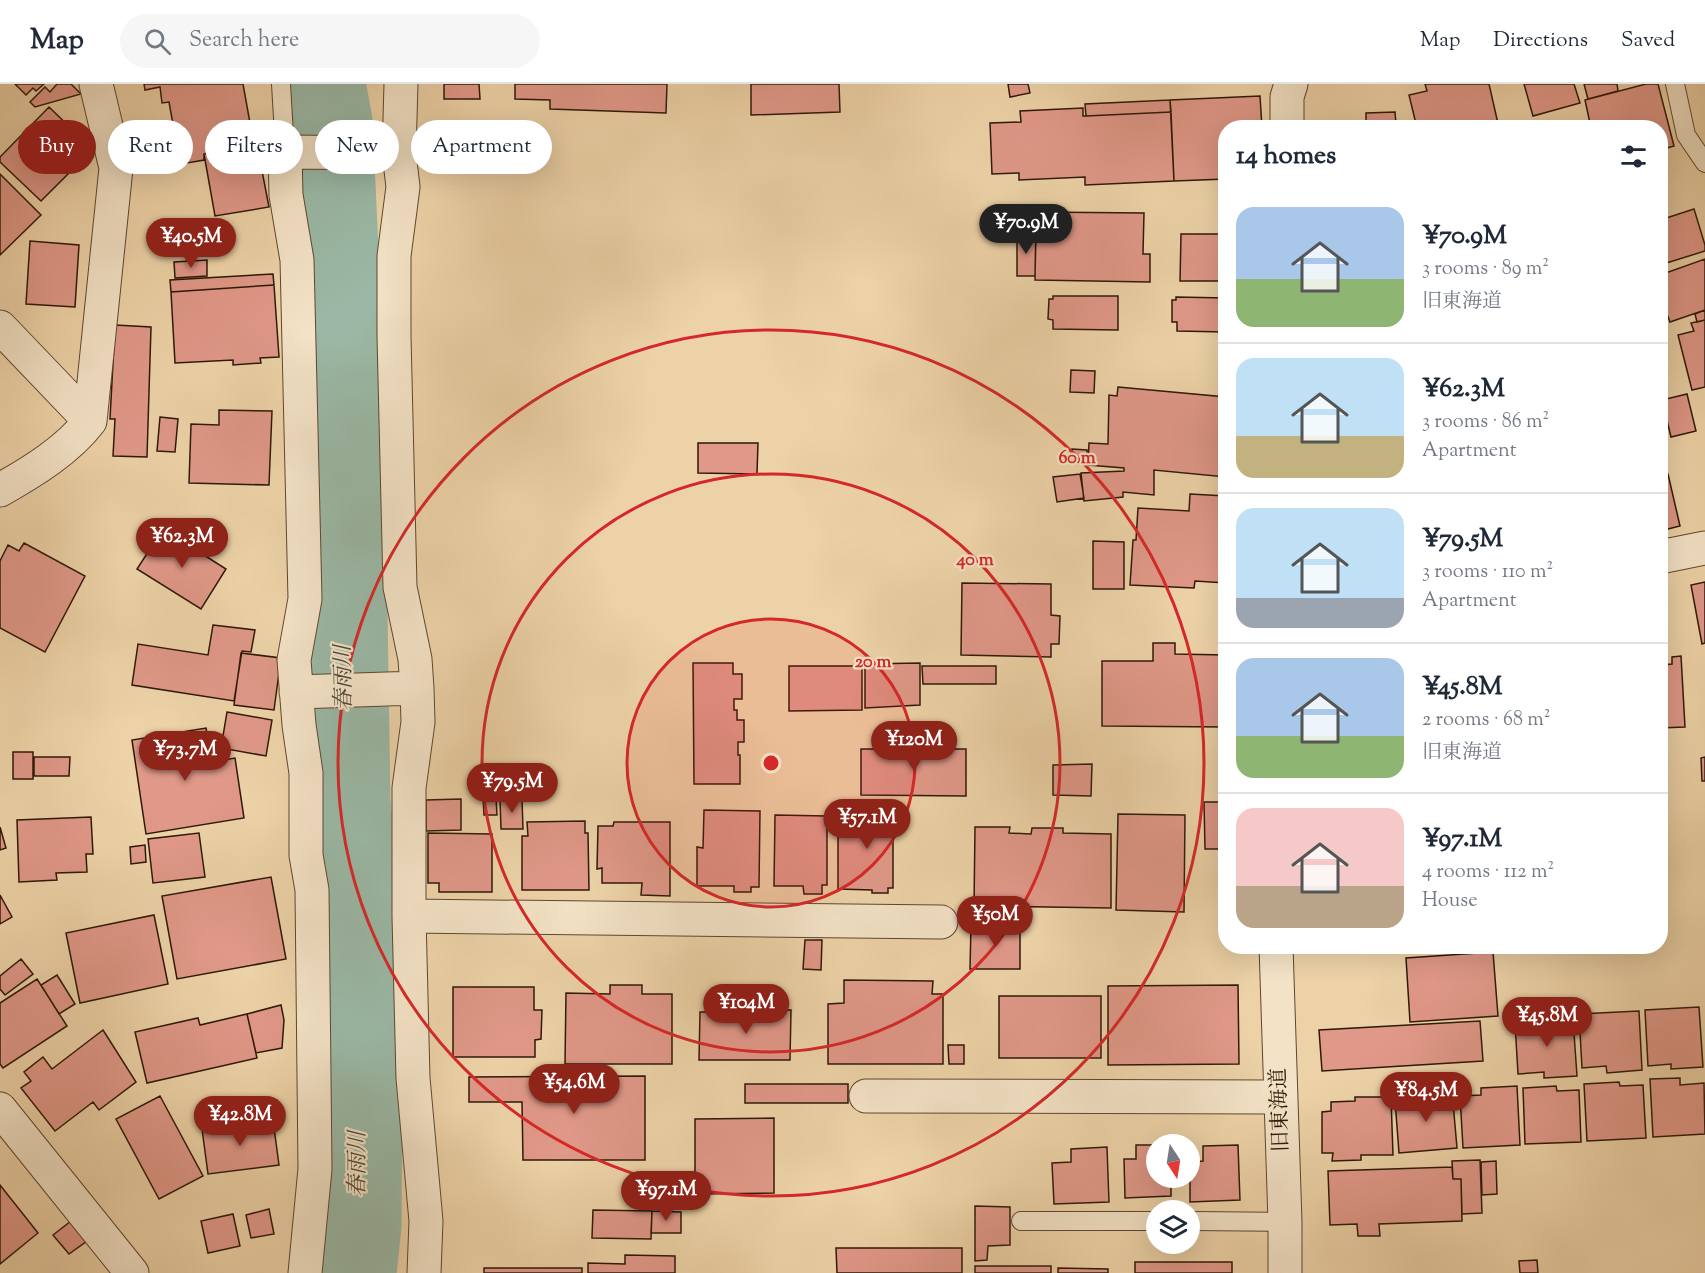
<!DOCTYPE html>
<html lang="en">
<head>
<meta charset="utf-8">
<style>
  :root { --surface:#fff; --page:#f6f6f7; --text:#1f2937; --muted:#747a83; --line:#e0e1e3; --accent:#8f2418 }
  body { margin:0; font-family:"Sorts Mill Goudy","Noto Serif JP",serif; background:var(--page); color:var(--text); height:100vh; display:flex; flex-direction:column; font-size:22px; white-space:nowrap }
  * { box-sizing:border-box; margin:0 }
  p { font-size:20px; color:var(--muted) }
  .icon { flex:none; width:33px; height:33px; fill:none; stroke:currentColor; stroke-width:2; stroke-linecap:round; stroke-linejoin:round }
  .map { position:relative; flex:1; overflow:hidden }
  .sheet { position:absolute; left:1218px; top:36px; width:450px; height:834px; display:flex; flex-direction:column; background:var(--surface); border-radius:24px; box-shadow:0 6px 24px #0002 }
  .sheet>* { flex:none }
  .top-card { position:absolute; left:18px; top:36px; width:570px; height:54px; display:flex; gap:12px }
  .needle { width:39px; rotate:168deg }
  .fabs { position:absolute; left:1146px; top:1050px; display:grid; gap:12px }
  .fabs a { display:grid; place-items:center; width:54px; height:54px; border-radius:50%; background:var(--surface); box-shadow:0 6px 24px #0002; font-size:30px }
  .price { position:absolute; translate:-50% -51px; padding:0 14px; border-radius:21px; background:var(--accent); color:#fff; font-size:20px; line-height:39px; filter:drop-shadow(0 2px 3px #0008) }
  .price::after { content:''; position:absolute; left:50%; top:36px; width:18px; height:14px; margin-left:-9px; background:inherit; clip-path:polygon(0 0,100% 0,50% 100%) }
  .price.current { background:#222; color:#fff }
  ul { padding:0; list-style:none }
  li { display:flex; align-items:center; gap:18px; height:150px; padding:0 18px }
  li+li { border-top:2px solid var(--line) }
  li span { display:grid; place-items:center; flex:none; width:168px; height:120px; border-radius:18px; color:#555 }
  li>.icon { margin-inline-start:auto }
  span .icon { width:72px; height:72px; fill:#fffc; stroke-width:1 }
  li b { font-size:26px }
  h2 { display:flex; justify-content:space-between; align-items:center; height:72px; padding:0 18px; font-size:26px }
  .chip { padding:0 21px; border-radius:27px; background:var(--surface); box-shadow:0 6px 24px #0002; font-size:21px; line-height:54px }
  .chip.current { background:var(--accent); color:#fff }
  header { display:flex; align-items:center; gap:36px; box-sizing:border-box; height:84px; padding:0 30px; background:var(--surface); border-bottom:2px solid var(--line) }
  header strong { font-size:28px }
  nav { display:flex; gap:33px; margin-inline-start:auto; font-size:21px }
  .search { width:420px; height:54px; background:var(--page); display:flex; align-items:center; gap:15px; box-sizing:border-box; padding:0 21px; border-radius:33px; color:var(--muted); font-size:22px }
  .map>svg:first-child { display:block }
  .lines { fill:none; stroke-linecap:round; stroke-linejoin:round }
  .river { stroke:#9ab8a5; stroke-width:87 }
  .building { fill:#e09888; stroke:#2e1908; stroke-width:1.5 }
  .lane-casing { stroke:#5e4730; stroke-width:20 }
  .street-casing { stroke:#5e4730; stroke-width:35 }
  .lane { stroke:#f3e2c6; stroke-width:18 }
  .street { stroke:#f3e2c6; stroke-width:33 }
  .ring { fill:none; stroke:#d62828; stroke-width:3 }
  .labels { text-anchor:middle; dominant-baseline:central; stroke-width:4.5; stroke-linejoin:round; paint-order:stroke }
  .street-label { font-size:21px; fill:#2e1908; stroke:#f3e2c6 }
  .water-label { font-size:22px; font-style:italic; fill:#4e4937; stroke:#f3e2c6 }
  .centre { fill:#d62828; stroke:#f3e2c6; stroke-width:3 }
  .ring-label { font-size:18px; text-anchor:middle; font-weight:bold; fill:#d62828; stroke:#f3e2c6; stroke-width:4.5; stroke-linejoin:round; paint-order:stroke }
</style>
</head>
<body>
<header>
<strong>Map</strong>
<div class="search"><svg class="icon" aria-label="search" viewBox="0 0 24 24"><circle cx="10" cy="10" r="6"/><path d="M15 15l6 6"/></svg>Search here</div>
<nav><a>Map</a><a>Directions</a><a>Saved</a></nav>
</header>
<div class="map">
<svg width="1705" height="1189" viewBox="0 0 1705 1189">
  <rect width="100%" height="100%" fill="#edd2a7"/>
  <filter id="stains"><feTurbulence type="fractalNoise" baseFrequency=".00333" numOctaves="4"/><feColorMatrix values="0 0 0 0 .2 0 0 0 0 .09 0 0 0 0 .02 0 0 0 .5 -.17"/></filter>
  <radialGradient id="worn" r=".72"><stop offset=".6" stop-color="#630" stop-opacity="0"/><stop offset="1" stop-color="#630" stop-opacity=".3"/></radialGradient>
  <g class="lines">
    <path class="river" d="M322,0L329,38L340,269L347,718L360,872L358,1141L353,1189"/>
  </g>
  <path class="building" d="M15,0H44L36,7L33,4L26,11Z
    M57,0H71L81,10L35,23L30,18L45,3L50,8Z
    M144,0H243L252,50L216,57L218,67L204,70V76L187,79L183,62L177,63L169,18L162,19L160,3L145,6Z
    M444,0H479L480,15H444Z
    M515,0H667L666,29L550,25V16L515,15Z
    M751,0H839L840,28L751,31Z
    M1008,0H1028L1030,9L1010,13Z
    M1425,0H1489L1499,44H1417L1409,11L1427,7Z
    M1524,0H1574L1580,19L1533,32Z
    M1584,0H1617L1618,7L1588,15Z
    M1646,0H1658L1674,62L1660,66V44H1591L1585,16Z
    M1260,12L1262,44H1226V95L1174,97L1170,16Z
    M1170,16L1171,28L1086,32L1085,20Z
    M49,23L81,54L72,63L84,74L41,117L0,78V73Z
    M1083,24V32H1086L1171,28L1174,97L1085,101V93L1019,96V89L992,90L990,39L1021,38L1020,27Z
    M1395,28L1396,40L1408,39V44H1337L1366,42V29Z
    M257,61L269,123L215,132L204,70Z
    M0,90L41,131L0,171Z
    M1694,125L1705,161V167L1660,181V136Z
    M1036,128L1144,129L1143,170H1150V198L1035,196Z
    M1181,150H1226V197H1180Z
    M1017,151H1036L1035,192H1017Z
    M30,157L79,161L75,223L26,220Z
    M1705,175V226L1670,238L1660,212V191Z
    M207,176V192L175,194L174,178Z
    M273,190L274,201L171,208L170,196Z
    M274,201L279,273L260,274L261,279L233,281V276L175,279L171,208Z
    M1053,212H1118V246L1053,245V236L1048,235L1049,215H1053Z
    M1176,213L1226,214V248L1177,247V238H1172V216H1176Z
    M1705,226V236L1697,238L1695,230Z
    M1705,236V303L1692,306L1678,251L1694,247L1691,239Z
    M115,241L151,243L147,373L113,372L115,335H110Z
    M1071,286L1095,287L1094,309L1070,308Z
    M1118,303L1226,313V393L1154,386V411L1123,408V413L1084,417L1081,389L1124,387V384L1088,381L1089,359L1108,360L1109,311L1117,312Z
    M1687,310L1696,347L1671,353L1662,316Z
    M219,326L272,327L269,401L189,399L191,340L219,341Z
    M160,333L178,335L175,368L157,367Z
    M698,359H758L757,390L698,389Z
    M1072,365L1087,366V378H1072Z
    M1660,386L1662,391L1668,390L1680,442L1660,447Z
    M1080,390L1084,414L1057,418L1053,393Z
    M1190,410L1226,412V499L1195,497L1194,504L1130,501L1133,456H1136L1138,424L1189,427Z
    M163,445L226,485L201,525L137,485Z
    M1093,457L1124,458V505H1093Z
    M24,459L85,492L45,568L0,544V477L8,461L19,467Z
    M1705,498V559L1702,560L1691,501Z
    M962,499L1051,500V531L1060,532L1059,560H1051V573L961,571Z
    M213,541L255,546L251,568L242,567L234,617L132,601L138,560L208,571Z
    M1153,559H1175V570L1226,571V643L1102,642V577H1153Z
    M241,569L281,574L274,626L234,621Z
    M1681,572L1685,643L1660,644V581L1672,580V573Z
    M693,579H733V590H742V615H734V626H737V636H744V658H738V671H740V700H694Z
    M920,579V621L865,624V580Z
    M789,582H862V626L789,627Z
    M922,582H996V600H923Z
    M227,628L272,636L266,672L221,664Z
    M206,644L212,678L235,674L244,734L146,750L132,656Z
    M861,665H966V712L861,711Z
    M13,668H33V695H13Z
    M34,673H70L69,692H34Z
    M1705,673V697H1702L1701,674Z
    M1092,680L1091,712L1053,711V681Z
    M483,714H496L497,731H484Z
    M461,715V746L426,747V716Z
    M500,715H522L523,745H501Z
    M1204,718H1226V765H1205Z
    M888,721H899V750H893V804H888V809H872V806L838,805V728L887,729Z
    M704,726L760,727L759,803H751V808H734V802H697V763L703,764Z
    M1118,730L1185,731L1184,828L1116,826Z
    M775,731L827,732V801H822V810H804L803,802H774Z
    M91,733L93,770H86L87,788L56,789L57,796L19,798L17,736Z
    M585,737V749H588L589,806H522V752H528L527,738Z
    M614,738H670V812L641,811L642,799H602V784L597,785L598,742H613Z
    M0,743L6,764L0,766Z
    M975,743H1010L1009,749L1031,750L1032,744H1063V749L1111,750V824L974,822Z
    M199,749L205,793L153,799L148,755Z
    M428,749L492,750V808H439V799H428Z
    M145,761L146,778L131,780L130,763Z
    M271,793L286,875L177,895L162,812Z
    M0,811L12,833L0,840Z
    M154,831L168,900L80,919L66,849Z
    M971,841H1020V885H970Z
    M805,856H822L821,886L803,885Z
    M1493,868L1498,932L1410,938L1406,874Z
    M21,875L33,890L5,911L0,905V892Z
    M57,891L75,920L59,930L41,901Z
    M37,895L67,942L3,984L0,980V919Z
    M844,896L933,897L932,910H943V980H828V920L844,919Z
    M610,901H642V910H672V980H565L566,909L610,910Z
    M1238,901L1239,980L1108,981V902Z
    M453,903H534V926H542L541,955L535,956V973H453Z
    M999,912H1101V974H999Z
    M281,921L284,936L282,964L256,969L247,930Z
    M1699,923L1703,983L1671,985V980L1648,982L1645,926Z
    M740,925L791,926L790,976H699L700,928H740Z
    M1639,927L1642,986L1607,989L1606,982L1582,984L1579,930Z
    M247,930L257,974L147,999L135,948L198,934L200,941Z
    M1573,935L1577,992L1544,994V988L1518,990L1515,939Z
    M1480,937L1483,977L1322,987L1319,946Z
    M103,946L136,998L99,1026L93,1018L55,1047L21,1004L31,997L24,988L43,973L52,985Z
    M948,961H964V980H949Z
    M645,992V1076H523L522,1018H469V993Z
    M1680,994V1001L1704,999L1705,1050L1653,1053L1650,995Z
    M1619,998L1620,1002L1643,1001L1646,1054L1587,1057L1584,1000Z
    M745,1000H848V1019H745Z
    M1517,1002L1520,1061L1463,1064L1460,1012L1481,1011V1004Z
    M1556,1002L1557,1007L1579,1006L1581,1058L1525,1060L1523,1004Z
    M1452,1007L1457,1064L1399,1069L1395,1016L1419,1014V1010Z
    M160,1012L203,1092L159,1115L116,1035Z
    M1355,1013H1391L1393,1071H1361V1076L1332,1077L1333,1069H1322V1028L1331,1027V1018L1355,1017Z
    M774,1034V1109L695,1110V1035Z
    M273,1036L279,1081L208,1090L202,1045Z
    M1136,1061H1156V1094H1171V1112L1125,1114L1124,1075H1136Z
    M1238,1061L1240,1116L1190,1118V1078L1203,1077V1062Z
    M1107,1063L1109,1118L1054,1120L1052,1079L1071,1078V1065Z
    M1480,1076L1482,1129L1462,1130L1461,1095H1453L1452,1077Z
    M1496,1077L1497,1110L1482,1111L1481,1078Z
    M1452,1083L1453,1095H1461L1462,1137L1379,1140L1380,1152H1358L1357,1140L1330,1141L1328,1087Z
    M0,1101L38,1149L0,1180Z
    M975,1122L1010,1123V1161L988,1162L987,1176L975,1177Z
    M269,1125L274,1150L251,1154L246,1131Z
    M593,1126L652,1127L651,1155L592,1154Z
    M652,1127L681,1128V1149H651Z
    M233,1130L240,1162L208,1169L201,1137Z
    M71,1137L87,1157L69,1170L53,1151Z
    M836,1164H962V1189H837Z
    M625,1171L675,1172V1189H588V1179L625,1180Z
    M1537,1176L1538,1189H1520L1519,1177Z
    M1135,1178H1232V1189H1135Z
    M975,1182H1051V1189H975Z
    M484,1184H582V1189H484Z
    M1058,1184L1108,1185V1189H1058Z"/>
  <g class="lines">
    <defs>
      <path id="lane" d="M281,0L285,68
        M1675,0L1686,51L1705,79
        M1021,1137H1156
        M1190,1137L1285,1138"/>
      <path id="street" d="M401,0L399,69L403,103L394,172V252L400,503L415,575L417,604L418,638L409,704V832L413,994L426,1137L424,1189
        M1287,44V13L1291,0
        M0,243L90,337
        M0,406C32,388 68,366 90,337L116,84L96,0
        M1660,473L1705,464
        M296,608L417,604
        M409,832L941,838
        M1276,862L1285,1138V1189
        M866,1012L1280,1013
        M0,1025L132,1189
        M305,1189L315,1085L312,806L306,771V689L299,641L294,576L305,515L297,176L286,111L285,68L399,69"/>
    </defs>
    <use href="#lane" class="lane-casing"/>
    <use href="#street" class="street-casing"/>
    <use href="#lane" class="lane"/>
    <use href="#street" class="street"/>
  </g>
  <circle cx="771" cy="679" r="144" fill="#d62828" fill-opacity=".12"/>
  <g class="ring">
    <circle cx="771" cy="679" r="144"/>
    <circle cx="771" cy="679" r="289"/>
    <circle cx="771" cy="679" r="433"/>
  </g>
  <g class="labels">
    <g class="street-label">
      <text transform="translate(1281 1026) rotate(-92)">旧東海道</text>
    </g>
    <g class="water-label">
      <text transform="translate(345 594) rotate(-91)">春雨川</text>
      <text transform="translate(359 1080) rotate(-90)">春雨川</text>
    </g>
  </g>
  <circle cx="771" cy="679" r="9" class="centre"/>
  <g class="ring-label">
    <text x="1077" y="379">60 m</text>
    <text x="975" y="481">40 m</text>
    <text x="873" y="583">20 m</text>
  </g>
  <rect width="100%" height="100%" filter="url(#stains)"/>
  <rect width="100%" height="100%" fill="url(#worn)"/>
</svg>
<div class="fabs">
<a><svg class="needle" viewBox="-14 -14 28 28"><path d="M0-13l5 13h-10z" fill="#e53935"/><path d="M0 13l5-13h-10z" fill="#747a83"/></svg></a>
<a><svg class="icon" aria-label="layers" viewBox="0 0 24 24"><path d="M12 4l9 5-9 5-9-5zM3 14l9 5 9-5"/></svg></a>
</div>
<b class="price current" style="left:1026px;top:171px">¥70.9M</b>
<b class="price" style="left:191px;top:185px">¥40.5M</b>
<b class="price" style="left:182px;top:485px">¥62.3M</b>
<b class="price" style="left:914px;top:688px">¥120M</b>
<b class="price" style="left:185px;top:698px">¥73.7M</b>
<b class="price" style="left:512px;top:730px">¥79.5M</b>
<b class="price" style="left:867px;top:766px">¥57.1M</b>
<b class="price" style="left:995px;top:863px">¥50M</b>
<b class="price" style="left:746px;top:951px">¥104M</b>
<b class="price" style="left:1547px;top:964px">¥45.8M</b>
<b class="price" style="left:574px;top:1031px">¥54.6M</b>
<b class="price" style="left:1426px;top:1039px">¥84.5M</b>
<b class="price" style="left:240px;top:1063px">¥42.8M</b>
<b class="price" style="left:666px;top:1138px">¥97.1M</b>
<div class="top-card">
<a class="chip current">Buy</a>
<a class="chip">Rent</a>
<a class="chip">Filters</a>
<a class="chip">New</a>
<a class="chip">Apartment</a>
</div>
<section class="sheet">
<h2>14 homes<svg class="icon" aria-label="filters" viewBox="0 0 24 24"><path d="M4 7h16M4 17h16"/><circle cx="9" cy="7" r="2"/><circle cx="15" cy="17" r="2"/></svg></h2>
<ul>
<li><span style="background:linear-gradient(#a9c7e8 60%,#8fb573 0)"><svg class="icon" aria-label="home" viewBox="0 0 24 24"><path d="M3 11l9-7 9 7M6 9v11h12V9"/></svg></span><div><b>¥70.9M</b><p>3 rooms · 89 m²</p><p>旧東海道</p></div></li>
<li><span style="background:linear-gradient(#bfe0f5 65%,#c2b280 0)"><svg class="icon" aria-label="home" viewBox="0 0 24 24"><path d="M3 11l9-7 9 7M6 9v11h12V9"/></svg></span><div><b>¥62.3M</b><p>3 rooms · 86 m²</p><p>Apartment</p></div></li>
<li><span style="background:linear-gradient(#bfe0f5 75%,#9aa5b1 0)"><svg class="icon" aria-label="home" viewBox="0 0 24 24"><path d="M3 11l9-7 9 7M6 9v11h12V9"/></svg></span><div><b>¥79.5M</b><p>3 rooms · 110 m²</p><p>Apartment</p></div></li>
<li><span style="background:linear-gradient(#a9c7e8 65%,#8fb573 0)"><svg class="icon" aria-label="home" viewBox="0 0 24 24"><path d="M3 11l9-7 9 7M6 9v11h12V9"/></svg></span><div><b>¥45.8M</b><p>2 rooms · 68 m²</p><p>旧東海道</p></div></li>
<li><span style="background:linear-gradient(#f6c9c9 65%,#b9a48a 0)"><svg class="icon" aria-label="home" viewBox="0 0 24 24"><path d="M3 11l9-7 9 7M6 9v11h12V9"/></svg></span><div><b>¥97.1M</b><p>4 rooms · 112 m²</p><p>House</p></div></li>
</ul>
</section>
</div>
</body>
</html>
